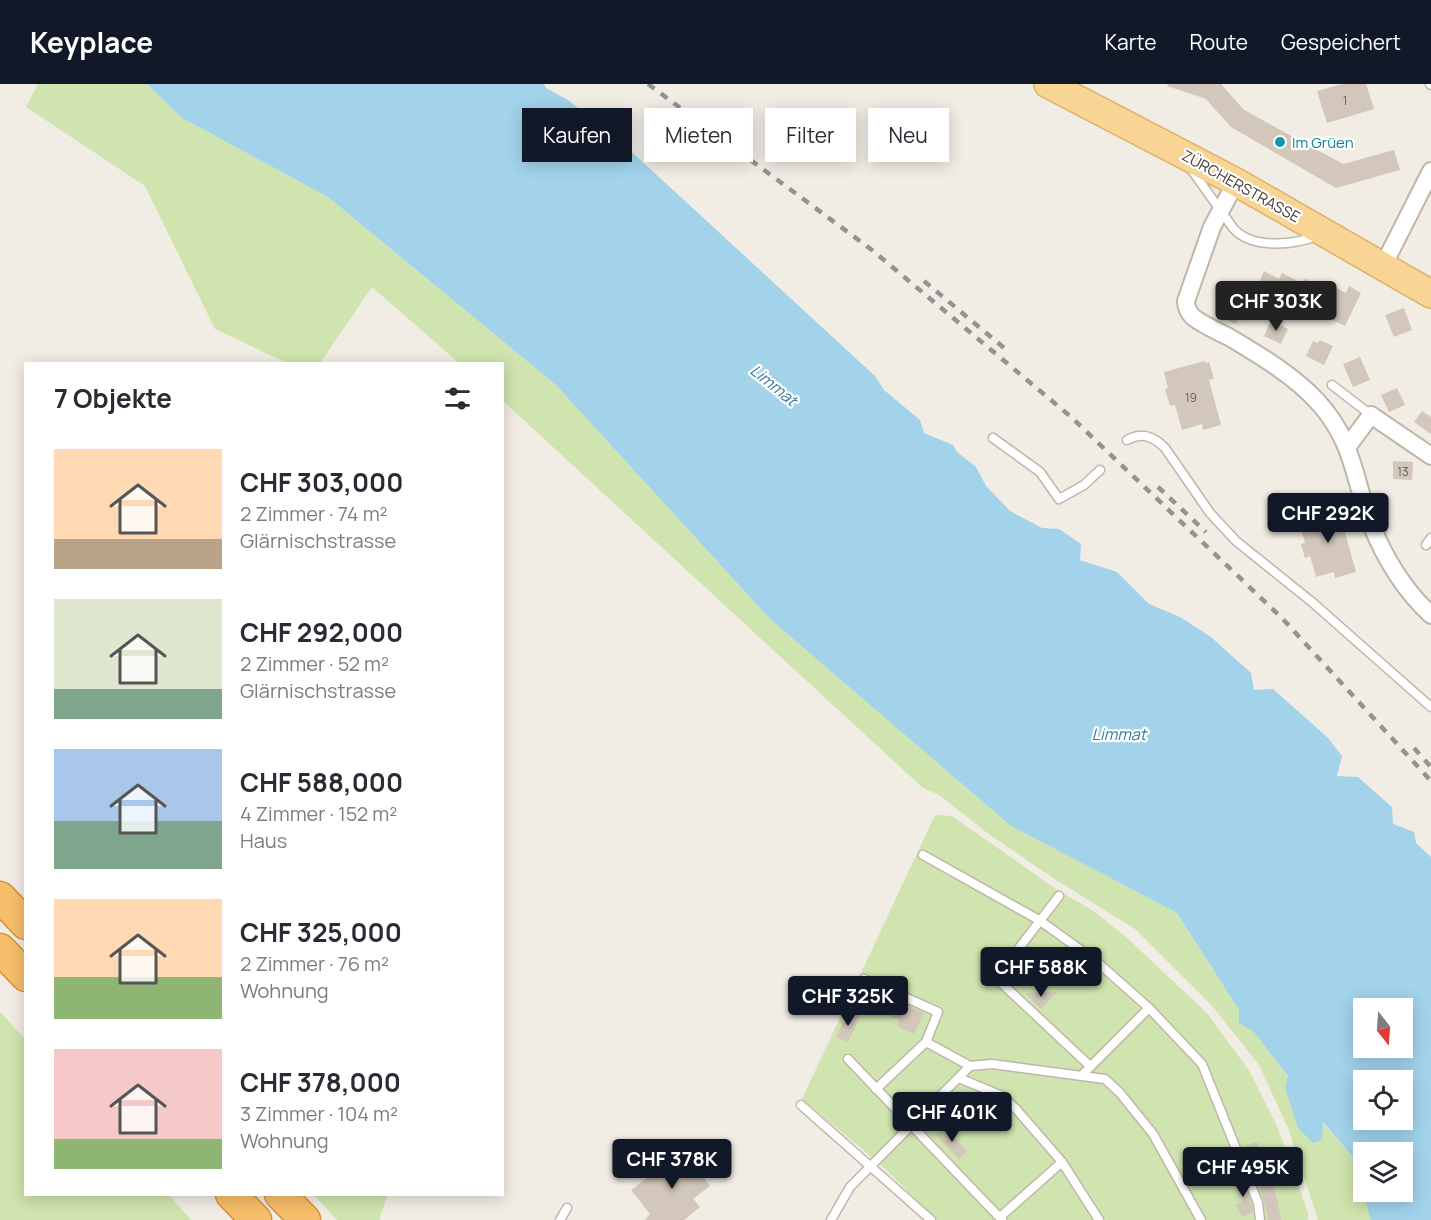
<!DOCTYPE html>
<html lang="de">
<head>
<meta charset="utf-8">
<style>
  :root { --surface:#fff; --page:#f7f7f7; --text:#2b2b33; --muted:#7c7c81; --accent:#111827 }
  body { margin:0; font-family:Manrope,sans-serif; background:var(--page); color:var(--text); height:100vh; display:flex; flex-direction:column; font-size:22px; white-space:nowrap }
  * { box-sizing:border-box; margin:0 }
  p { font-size:20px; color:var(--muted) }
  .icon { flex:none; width:33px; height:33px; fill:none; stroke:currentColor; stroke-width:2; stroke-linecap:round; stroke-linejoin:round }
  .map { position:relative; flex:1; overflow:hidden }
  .sheet { position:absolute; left:24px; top:278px; width:480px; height:834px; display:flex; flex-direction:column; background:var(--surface); border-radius:0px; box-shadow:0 3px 15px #0003 }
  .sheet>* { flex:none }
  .guide { position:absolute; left:522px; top:24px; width:570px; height:54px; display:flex; gap:12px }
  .needle { width:39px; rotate:163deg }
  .controls { position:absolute; left:1353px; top:914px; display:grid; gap:12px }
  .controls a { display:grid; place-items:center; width:60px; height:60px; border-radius:0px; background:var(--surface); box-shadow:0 3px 15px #0003; font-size:30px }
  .price { position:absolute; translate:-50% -51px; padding:0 14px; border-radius:6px; background:var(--accent); color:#fff; font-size:20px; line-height:39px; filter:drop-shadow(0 2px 3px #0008) }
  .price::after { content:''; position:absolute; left:50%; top:36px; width:18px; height:14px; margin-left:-9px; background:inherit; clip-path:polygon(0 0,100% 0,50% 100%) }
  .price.current { background:#222; color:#fff }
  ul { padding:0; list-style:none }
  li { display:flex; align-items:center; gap:18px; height:150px; padding:0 30px }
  li span { display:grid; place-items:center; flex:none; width:168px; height:120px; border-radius:0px; color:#555 }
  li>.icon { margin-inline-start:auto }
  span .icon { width:72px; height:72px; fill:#fffc; stroke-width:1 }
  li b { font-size:26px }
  h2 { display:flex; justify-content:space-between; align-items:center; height:72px; padding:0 30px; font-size:26px }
  .chip { padding:0 21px; border-radius:0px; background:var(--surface); box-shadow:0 3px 15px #0003; font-size:21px; line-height:54px }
  .chip.current { background:var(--accent); color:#fff }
  header { display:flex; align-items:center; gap:36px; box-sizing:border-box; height:84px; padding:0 30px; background:var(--accent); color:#fff }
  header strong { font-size:28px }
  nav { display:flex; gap:33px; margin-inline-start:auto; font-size:21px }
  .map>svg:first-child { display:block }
  .green { fill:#cfe4ae }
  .water { fill:#a2d3eb; fill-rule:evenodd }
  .building { fill:#d2c7ba }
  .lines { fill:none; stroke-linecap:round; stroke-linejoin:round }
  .lane-casing { stroke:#bfb6aa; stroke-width:11 }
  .street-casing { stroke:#bfb6aa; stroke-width:20 }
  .primary-casing { stroke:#dcb166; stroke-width:30 }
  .highway-casing { stroke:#d4913b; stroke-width:33 }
  .lane { stroke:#fff; stroke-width:8 }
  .street { stroke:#fff; stroke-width:16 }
  .primary { stroke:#f8d595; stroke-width:27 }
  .highway { stroke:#f6bd6a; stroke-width:30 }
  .rail { stroke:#939393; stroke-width:4.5; stroke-dasharray:8 8; stroke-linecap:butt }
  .culture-dot { fill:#0f9aa8; stroke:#fff; stroke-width:2 }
  .labels { text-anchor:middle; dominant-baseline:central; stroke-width:4.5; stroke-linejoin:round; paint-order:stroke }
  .number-label { font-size:12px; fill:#665f56 }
  .culture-label { font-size:15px; fill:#0d838f; stroke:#fff; text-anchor:start }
  .street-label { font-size:15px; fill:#423c34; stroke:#fff }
  .water-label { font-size:16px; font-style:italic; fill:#327aa0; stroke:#fff }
</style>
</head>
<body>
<header>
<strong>Keyplace</strong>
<nav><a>Karte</a><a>Route</a><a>Gespeichert</a></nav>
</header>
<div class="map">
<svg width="1431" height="1136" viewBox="0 0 1431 1136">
  <rect width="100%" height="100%" fill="#f1ece4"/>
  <path class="green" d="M38,0H147L182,34L328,113L556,301L770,535L1011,742L1177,829L1239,926V939L1254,947L1322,1038L1352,1072L1371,1136H1318L1288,1044L1259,981L1213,923L1135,845L1056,796L990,751L939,711L923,704L503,317L502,279H459L372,203L320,279H287L215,245L145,102L26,23Z
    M935,731L952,732L1056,805L1092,826L1127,854L1207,929L1250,988L1276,1040L1293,1085L1308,1130V1136H937L881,1081L802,1015Z
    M0,928L25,955L26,1110H168L191,1136H0Z
    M313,1110H388L379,1136H337Z"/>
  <path class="water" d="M147,0H544L546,4L568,16L634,70L875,292L884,306L920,336L924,349L953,361L957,368L976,383L986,402L1010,427L1042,444L1059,445L1081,460L1080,476L1117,488L1149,520L1180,533L1211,553L1251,589L1254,606L1273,605L1328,654L1342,672L1337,692L1358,693L1392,723L1393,740L1414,748L1416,759L1431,773V1136H1371L1352,1072L1323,1038L1322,1056L1313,1059L1298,1044L1285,1004L1288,992L1254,948L1239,939V926L1177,829L1011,742L770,535L556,301L328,113L182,34ZM1364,924H1402V963H1364ZM1364,996H1402V1035H1364ZM1364,1068H1402V1107H1364Z"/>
  <path class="building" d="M1168,0H1221L1244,26L1343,80L1394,66L1400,86L1336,104L1231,43L1206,15L1167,2Z
    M1342,0H1366L1374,25L1327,39L1317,7Z
    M1264,187L1279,195L1282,189L1302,199L1305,195L1324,204L1327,199L1346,209L1349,202L1361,209L1345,242L1286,213L1285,216L1257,203Z
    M1228,215L1250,225L1245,237L1239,234L1236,240L1219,232Z
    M1404,224L1412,246L1394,253L1385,231Z
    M1271,236L1288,245L1281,260L1264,252Z
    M1320,256L1333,262L1324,281L1306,272L1313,257L1318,259Z
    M1360,273L1370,296L1353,303L1343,280Z
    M1205,277V279L1209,278L1214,295L1209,296L1221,341L1203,346L1202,340L1182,346L1175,321L1170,322L1165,305L1168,304L1164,288Z
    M1397,304L1405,321L1389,328L1381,311Z
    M1422,327L1431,333V350L1414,338Z
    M1393,377L1413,378L1412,396L1393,395Z
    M1344,425L1349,443L1344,445L1356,488L1335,494L1334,488L1316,493L1310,472L1305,474L1301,460L1305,459L1299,438Z
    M864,902L924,929L914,950L897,942L899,936L858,916Z
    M1057,908L1041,925L1025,909Z
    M849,927L860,932L848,958L836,953Z
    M994,1016L1012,1030L1002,1039L988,1023Z
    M945,1043L967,1067L959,1075L936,1051Z
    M1257,1058L1277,1114L1281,1136H1268L1264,1117L1244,1063Z
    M683,1067L710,1102L693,1115L700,1123L684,1136H645L650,1130L631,1106Z
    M1240,1092L1252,1121L1253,1128L1242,1133L1236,1121L1243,1118L1232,1095Z"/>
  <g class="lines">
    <defs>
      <path id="lane" d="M1430,0L1431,1
        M1191,85L1233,144C1252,166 1295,161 1319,151
        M1332,301L1371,331
        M993,354L1040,388L1059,415L1084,401L1100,386
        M1127,356C1142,348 1153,352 1165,364L1210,429L1236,457L1312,518L1431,623
        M1426,461L1431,454
        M923,771L1039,836L1096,877L1149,924L1081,992
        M1059,812L996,894L1090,982
        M864,895L938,928L926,958L970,982
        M1149,924L1202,980L1258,1119L1260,1136
        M848,975L1002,1136
        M959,994L1002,1012L1017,1026L1062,1078L1099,1136
        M876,1005L926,958
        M801,1021L931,1136
        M1000,1133L1062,1078
        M560,1136L567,1124
        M831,1136L850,1103L970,982L992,980L1105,995L1120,1009L1153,1050L1201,1136"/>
      <path id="street" d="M1236,98L1212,143L1186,217C1186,224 1188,228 1193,233C1203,241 1217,247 1229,253C1259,271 1293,291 1317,317C1354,357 1353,393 1371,440C1385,475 1404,506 1431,531
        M1383,182L1431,87
        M1348,362L1371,331L1431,372"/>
      <path id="primary" d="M1048,0L1236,98L1431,210"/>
      <path id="highway" d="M0,813L26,840
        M0,865L26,892
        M231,1110L256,1136
        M280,1110L305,1136"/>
    </defs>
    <use href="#lane" class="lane-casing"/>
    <use href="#street" class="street-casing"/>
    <use href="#primary" class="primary-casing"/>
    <use href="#highway" class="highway-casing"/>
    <use href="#lane" class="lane"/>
    <use href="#street" class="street"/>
    <use href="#primary" class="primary"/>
    <use href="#highway" class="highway"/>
    <path class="rail" d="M648,0L872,166L1070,332L1282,534L1431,697
      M924,197L1009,268
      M1158,403L1206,448
      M1414,664L1431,683"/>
  </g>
  <circle class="culture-dot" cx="1280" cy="58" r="6"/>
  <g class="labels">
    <g class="number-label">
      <text x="1345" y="16">1</text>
      <text x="1191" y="313">19</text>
      <text x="1403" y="387">13</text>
    </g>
    <g class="culture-label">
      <text x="1292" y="58">Im Grüen</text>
    </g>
    <g class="street-label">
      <text transform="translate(1241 102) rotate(29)">ZÜRCHERSTRASSE</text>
    </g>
    <g class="water-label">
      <text transform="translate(774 301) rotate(39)">Limmat</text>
      <text x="1119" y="650">Limmat</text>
    </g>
  </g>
</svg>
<div class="controls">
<a><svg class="needle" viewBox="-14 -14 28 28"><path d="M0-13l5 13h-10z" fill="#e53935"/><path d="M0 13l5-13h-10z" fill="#7c7c81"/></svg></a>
<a><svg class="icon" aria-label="locate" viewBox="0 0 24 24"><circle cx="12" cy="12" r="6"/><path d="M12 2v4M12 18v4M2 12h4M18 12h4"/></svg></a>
<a><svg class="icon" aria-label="layers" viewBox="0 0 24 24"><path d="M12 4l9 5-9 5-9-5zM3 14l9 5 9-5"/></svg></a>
</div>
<b class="price current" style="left:1276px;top:248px">CHF 303K</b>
<b class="price" style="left:1328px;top:460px">CHF 292K</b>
<b class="price" style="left:1041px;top:914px">CHF 588K</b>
<b class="price" style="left:848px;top:943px">CHF 325K</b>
<b class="price" style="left:952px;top:1059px">CHF 401K</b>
<b class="price" style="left:672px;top:1106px">CHF 378K</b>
<b class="price" style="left:1243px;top:1114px">CHF 495K</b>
<div class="guide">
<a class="chip current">Kaufen</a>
<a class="chip">Mieten</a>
<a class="chip">Filter</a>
<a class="chip">Neu</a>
</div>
<section class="sheet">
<h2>7 Objekte<svg class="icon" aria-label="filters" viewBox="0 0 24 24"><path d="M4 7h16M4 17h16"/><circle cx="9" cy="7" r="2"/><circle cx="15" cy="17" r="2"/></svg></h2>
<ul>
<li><span style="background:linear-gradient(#ffd9b3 75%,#b9a48a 0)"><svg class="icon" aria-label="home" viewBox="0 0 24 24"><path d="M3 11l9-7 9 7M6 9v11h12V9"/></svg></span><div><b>CHF 303,000</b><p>2 Zimmer · 74 m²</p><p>Glärnischstrasse</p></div></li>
<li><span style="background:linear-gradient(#dfe7d0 75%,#7fa58c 0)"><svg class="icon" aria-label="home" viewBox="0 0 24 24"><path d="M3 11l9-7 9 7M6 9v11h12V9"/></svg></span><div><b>CHF 292,000</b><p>2 Zimmer · 52 m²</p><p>Glärnischstrasse</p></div></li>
<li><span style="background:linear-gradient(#a9c7e8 60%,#7fa58c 0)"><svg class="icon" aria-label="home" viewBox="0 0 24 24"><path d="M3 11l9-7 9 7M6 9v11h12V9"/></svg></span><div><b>CHF 588,000</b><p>4 Zimmer · 152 m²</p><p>Haus</p></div></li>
<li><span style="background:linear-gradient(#ffd9b3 65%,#8fb573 0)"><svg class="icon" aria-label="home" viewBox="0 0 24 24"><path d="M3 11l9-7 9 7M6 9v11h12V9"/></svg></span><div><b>CHF 325,000</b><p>2 Zimmer · 76 m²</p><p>Wohnung</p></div></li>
<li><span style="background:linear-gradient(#f6c9c9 75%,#8fb573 0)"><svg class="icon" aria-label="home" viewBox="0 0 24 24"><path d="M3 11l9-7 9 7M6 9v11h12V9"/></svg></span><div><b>CHF 378,000</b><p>3 Zimmer · 104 m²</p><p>Wohnung</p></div></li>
</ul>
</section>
</div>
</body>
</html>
